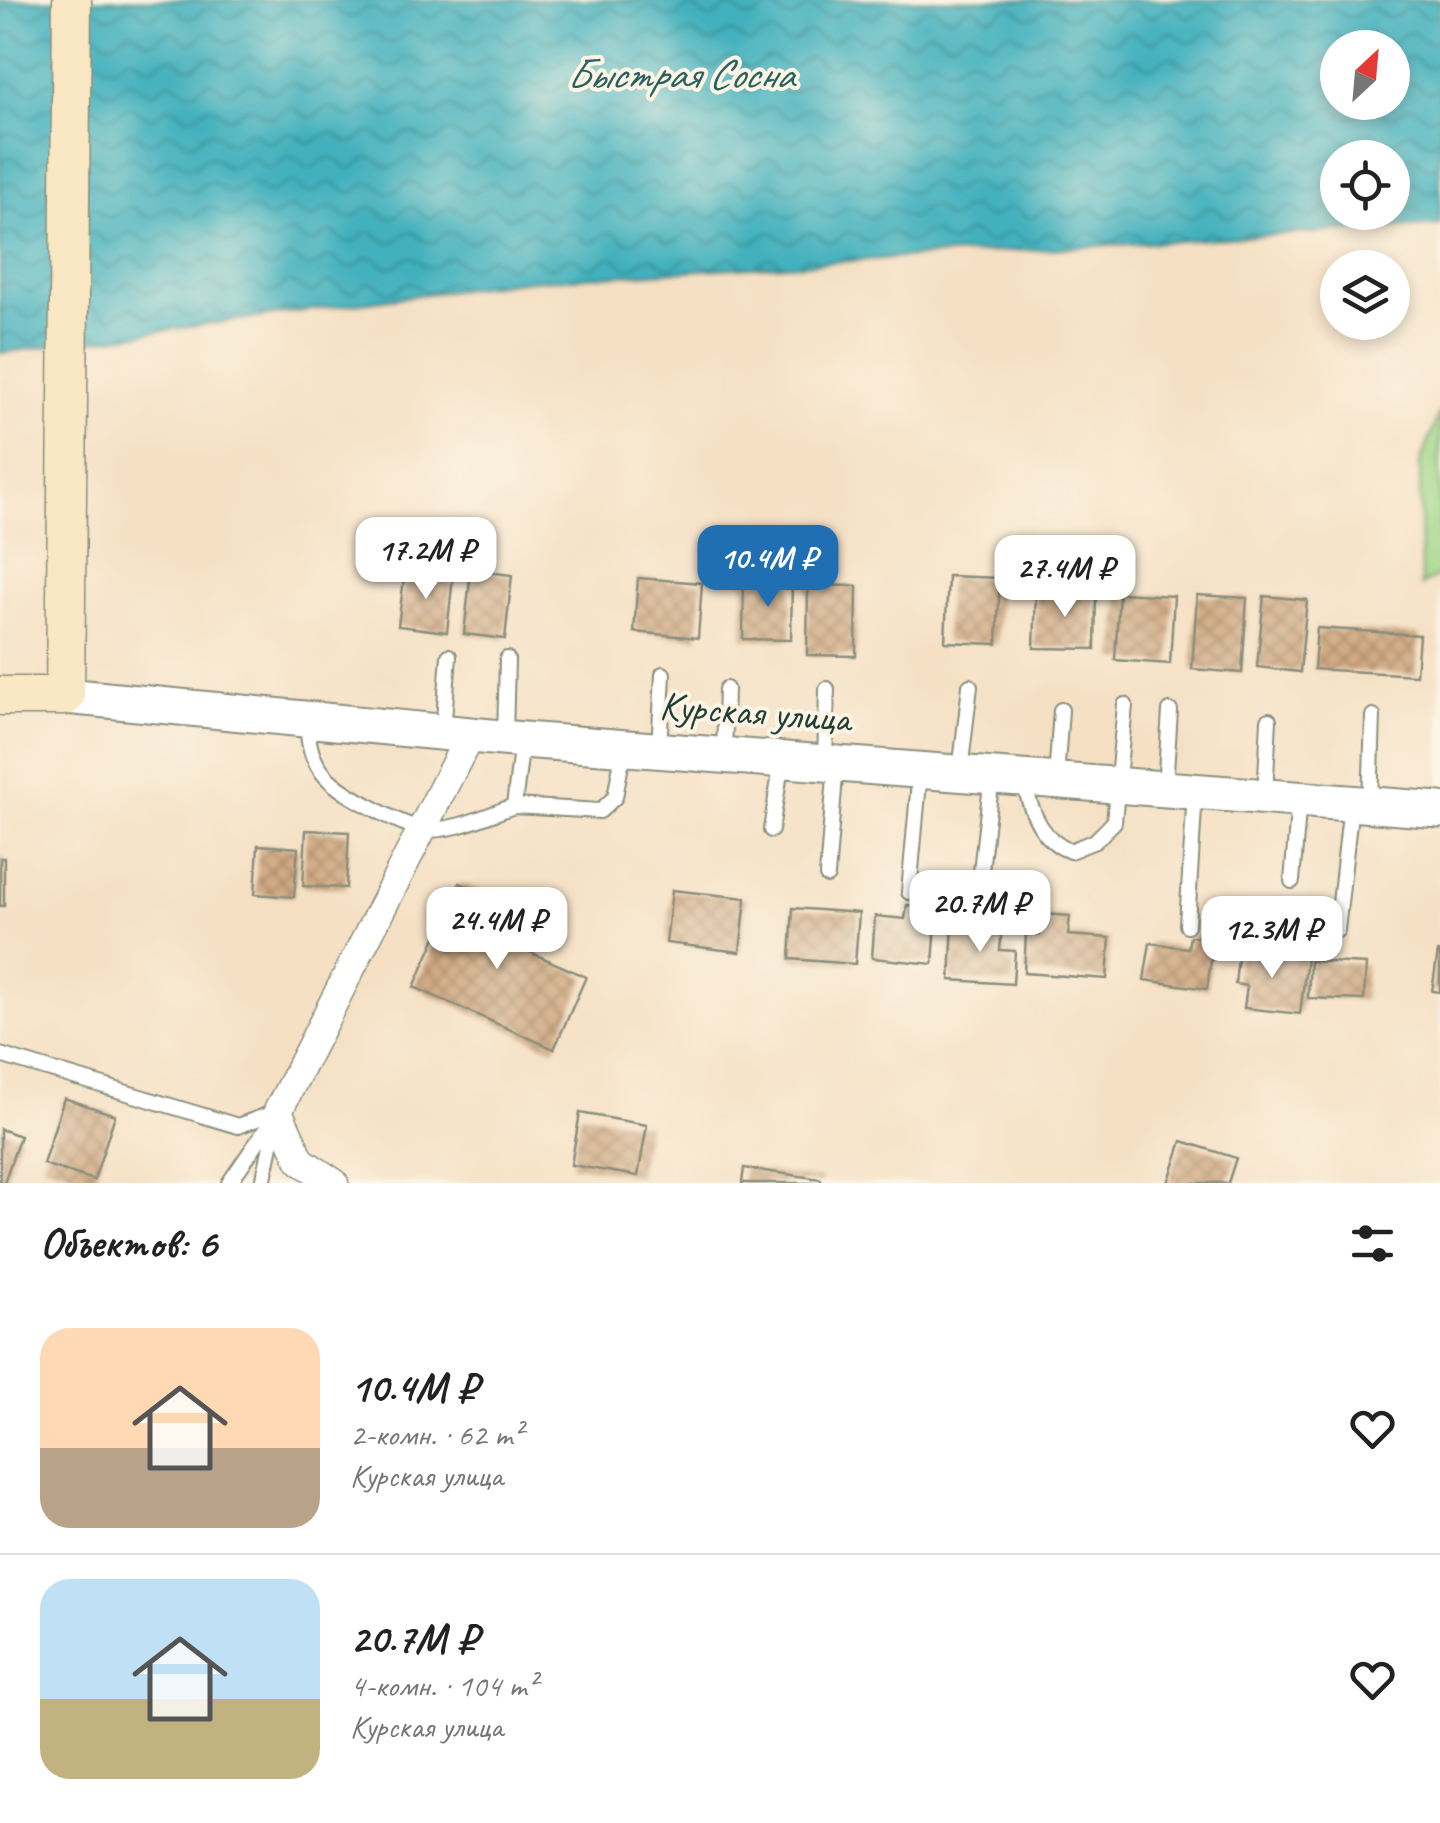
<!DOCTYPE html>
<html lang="ru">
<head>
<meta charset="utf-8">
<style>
  :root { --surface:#fff; --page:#f2f2f2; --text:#222; --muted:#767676; --line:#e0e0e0; --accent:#1f6fb2 }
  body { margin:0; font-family:Caveat,sans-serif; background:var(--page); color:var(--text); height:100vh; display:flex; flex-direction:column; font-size:38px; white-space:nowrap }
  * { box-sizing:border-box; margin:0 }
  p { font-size:32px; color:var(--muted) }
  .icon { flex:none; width:55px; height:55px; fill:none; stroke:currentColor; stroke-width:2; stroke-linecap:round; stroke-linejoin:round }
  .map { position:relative; height:1183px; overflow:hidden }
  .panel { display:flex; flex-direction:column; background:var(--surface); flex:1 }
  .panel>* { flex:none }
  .needle { width:65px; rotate:26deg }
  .tools { position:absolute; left:1320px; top:30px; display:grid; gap:20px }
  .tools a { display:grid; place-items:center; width:90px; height:90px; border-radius:50%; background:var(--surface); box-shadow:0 5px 15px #0003; font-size:50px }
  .price { position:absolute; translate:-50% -85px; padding:0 22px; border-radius:20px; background:#fff; color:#222; font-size:32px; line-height:65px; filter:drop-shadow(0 2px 5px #0008) }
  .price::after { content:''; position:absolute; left:50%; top:60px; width:30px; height:22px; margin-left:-15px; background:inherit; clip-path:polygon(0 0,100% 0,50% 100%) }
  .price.current { background:var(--accent); color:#fff }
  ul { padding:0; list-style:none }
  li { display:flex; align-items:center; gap:30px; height:250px; padding:0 40px }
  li+li { border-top:2px solid var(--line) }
  li span { display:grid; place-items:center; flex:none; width:280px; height:200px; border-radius:30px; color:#555 }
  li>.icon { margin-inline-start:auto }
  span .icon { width:120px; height:120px; fill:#fffc; stroke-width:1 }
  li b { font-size:42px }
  h2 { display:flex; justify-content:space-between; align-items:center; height:120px; padding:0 40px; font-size:42px }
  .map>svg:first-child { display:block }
  .green { fill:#9fd687; stroke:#5f8a5e; stroke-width:2.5 }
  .water { fill:url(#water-waves); stroke:#307778; stroke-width:2.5; fill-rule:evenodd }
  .building { fill:url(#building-cross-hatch) }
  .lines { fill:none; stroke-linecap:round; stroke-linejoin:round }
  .service-casing { stroke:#8a8e7c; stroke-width:18 }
  .minor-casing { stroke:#8a8e7c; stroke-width:31 }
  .tertiary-casing { stroke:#8a8e7c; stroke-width:39 }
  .secondary-casing { stroke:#8a8e7c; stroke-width:41 }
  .service { stroke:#fff; stroke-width:14 }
  .minor { stroke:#fff; stroke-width:28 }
  .tertiary { stroke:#fff; stroke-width:35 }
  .secondary { stroke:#fae7c3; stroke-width:38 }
  .labels { text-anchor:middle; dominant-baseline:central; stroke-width:8; stroke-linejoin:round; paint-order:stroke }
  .street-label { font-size:40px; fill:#1f3d34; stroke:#fcf5e5 }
  .water-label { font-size:42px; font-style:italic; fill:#2a605d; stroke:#fcf5e5 }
</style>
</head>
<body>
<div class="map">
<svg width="1440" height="1183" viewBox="0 0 1440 1183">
  <defs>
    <pattern id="water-waves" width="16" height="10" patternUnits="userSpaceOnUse" patternTransform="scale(2.5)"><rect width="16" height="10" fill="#42b1bd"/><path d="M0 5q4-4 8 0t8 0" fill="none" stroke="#37919a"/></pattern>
    <pattern id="building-cross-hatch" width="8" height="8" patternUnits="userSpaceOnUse" patternTransform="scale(2.5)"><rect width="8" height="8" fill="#d2aa83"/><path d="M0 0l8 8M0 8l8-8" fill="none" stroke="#aa8c6c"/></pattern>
  </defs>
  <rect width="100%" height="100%" fill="#fcf5e5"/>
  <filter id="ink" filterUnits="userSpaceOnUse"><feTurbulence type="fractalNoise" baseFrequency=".01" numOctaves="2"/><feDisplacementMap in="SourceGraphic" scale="20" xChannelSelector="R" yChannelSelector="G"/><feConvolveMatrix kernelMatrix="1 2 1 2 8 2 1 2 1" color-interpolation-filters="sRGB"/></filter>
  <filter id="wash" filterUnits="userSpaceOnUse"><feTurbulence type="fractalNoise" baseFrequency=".0048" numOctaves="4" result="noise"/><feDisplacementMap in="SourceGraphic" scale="40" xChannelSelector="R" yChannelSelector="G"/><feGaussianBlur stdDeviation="2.25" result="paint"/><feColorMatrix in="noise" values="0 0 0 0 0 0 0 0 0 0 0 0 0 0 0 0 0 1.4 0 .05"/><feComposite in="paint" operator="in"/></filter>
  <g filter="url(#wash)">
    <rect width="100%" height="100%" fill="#f5e0c4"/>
    <path class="green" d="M1440,411V574L1421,586L1420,463Z"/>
    <path class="water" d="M0,0H1440V225L520,281L0,353ZM1338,48H1392V102H1338ZM1338,158H1392V212H1338Z"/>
    <g id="blocks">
      <path class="building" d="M471,570L512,575L505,639L464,634Z
        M405,571L453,577L447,632L398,626Z
        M948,576L1000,578L997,644L945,642Z
        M638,578L702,583L698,638L634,632Z
        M744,580H792L791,640L743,639Z
        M808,585L857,586L856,656L807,655Z
        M1036,591L1096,593L1095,649L1034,648Z
        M1119,593L1174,596L1170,664L1115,660Z
        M1197,595L1247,598L1242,673L1192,669Z
        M1264,596L1307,600L1300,672L1257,667Z
        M1317,628L1419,635L1416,675L1314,669Z
        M306,830L349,832L346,888L303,886Z
        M258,845L298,848L294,897L255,894Z
        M0,858H4V906H0Z
        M460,883L513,906L498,938L586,977L554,1049L414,987Z
        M672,890L746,898L740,952L666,943Z
        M907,905L937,908L933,964L872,958L875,916L905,919Z
        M793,908L859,913L855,964L790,959Z
        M1041,914L1070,916L1068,935L1110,938L1107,979L1024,973L1026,934L1040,935Z
        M953,922L1002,925L1000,950L1015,951L1013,984L950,980Z
        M1190,936L1214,939L1207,989L1144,980L1150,943L1188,948Z
        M1239,949L1307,958L1300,1014L1244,1008L1247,986L1235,984Z
        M1438,952H1440V992L1432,991Z
        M1310,961L1366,964L1364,1000L1308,998Z
        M64,1098L115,1115L94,1180L43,1164Z
        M580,1113L647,1125L638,1176L571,1165Z
        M0,1129L20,1136L4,1183H0Z
        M1182,1141L1236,1158L1228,1183H1168Z
        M744,1168L821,1179V1183H742Z"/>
    </g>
  </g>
  <g filter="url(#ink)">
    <use href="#blocks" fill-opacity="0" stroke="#8a8e7c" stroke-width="2.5"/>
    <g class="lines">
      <defs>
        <path id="service" d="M308,723C306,770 334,788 373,808C387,816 407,826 423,829C452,833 487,815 514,806
          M443,732L449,656
          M505,737L507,659
          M522,741L514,806L600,811L615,797L624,748
          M659,749L663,674
          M724,754L726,689
          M825,762L827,689
          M960,772L970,686
          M1024,779C1029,808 1040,840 1070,851L1095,841L1114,822L1125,705
          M1056,779L1061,710
          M1165,788L1170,711
          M1265,796L1269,720
          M1370,804L1373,716
          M771,830L782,760
          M827,876L836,764
          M1292,881L1299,800
          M909,892L920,771
          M978,897L992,776
          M1187,925L1195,791
          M1337,930L1351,804
          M0,1055L238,1126L278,1111
          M229,1183L278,1112
          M263,1183L276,1122"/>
        <path id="minor" d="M334,1183L301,1161L278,1111L470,735"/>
        <path id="tertiary" d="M65,696L523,740L1440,810"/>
        <path id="secondary" d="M0,696H65L72,0"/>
      </defs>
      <use href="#service" class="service-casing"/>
      <use href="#minor" class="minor-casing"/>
      <use href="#tertiary" class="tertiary-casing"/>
      <use href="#secondary" class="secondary-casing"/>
      <use href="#service" class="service"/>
      <use href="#minor" class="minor"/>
      <use href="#tertiary" class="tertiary"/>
      <use href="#secondary" class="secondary"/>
    </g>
  </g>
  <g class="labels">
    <g class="street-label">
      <text transform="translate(755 712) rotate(4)">Курская улица</text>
    </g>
    <g class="water-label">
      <text x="680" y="74">Быстрая Сосна</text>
    </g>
  </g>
</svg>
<div class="tools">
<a><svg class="needle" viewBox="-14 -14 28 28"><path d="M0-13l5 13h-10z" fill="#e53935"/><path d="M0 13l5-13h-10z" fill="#767676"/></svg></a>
<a><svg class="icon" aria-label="locate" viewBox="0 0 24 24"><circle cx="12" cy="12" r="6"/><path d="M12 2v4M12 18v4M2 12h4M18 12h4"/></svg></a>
<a><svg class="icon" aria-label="layers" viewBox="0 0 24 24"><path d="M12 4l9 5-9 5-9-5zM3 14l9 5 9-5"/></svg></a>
</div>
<b class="price" style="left:426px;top:602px">17.2M ₽</b>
<b class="price current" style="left:768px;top:610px">10.4M ₽</b>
<b class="price" style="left:1065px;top:620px">27.4M ₽</b>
<b class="price" style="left:980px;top:955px">20.7M ₽</b>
<b class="price" style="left:497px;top:972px">24.4M ₽</b>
<b class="price" style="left:1272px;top:981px">12.3M ₽</b>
</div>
<section class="panel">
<h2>Объектов: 6<svg class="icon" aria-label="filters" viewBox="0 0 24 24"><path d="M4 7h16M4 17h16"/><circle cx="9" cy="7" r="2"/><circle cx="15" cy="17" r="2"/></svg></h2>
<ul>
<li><span style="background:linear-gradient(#ffd9b3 60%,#b9a48a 0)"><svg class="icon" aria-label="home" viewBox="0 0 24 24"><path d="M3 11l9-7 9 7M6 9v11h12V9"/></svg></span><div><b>10.4M ₽</b><p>2-комн. · 62 m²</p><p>Курская улица</p></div><svg class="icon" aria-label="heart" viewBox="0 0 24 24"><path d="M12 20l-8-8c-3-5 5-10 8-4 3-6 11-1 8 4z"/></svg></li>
<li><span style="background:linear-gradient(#bfe0f5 60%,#c2b280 0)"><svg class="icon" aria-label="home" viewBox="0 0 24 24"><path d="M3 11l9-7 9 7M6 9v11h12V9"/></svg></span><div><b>20.7M ₽</b><p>4-комн. · 104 m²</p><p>Курская улица</p></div><svg class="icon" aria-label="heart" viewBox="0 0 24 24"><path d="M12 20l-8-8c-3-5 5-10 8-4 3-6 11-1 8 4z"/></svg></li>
</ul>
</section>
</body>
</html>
